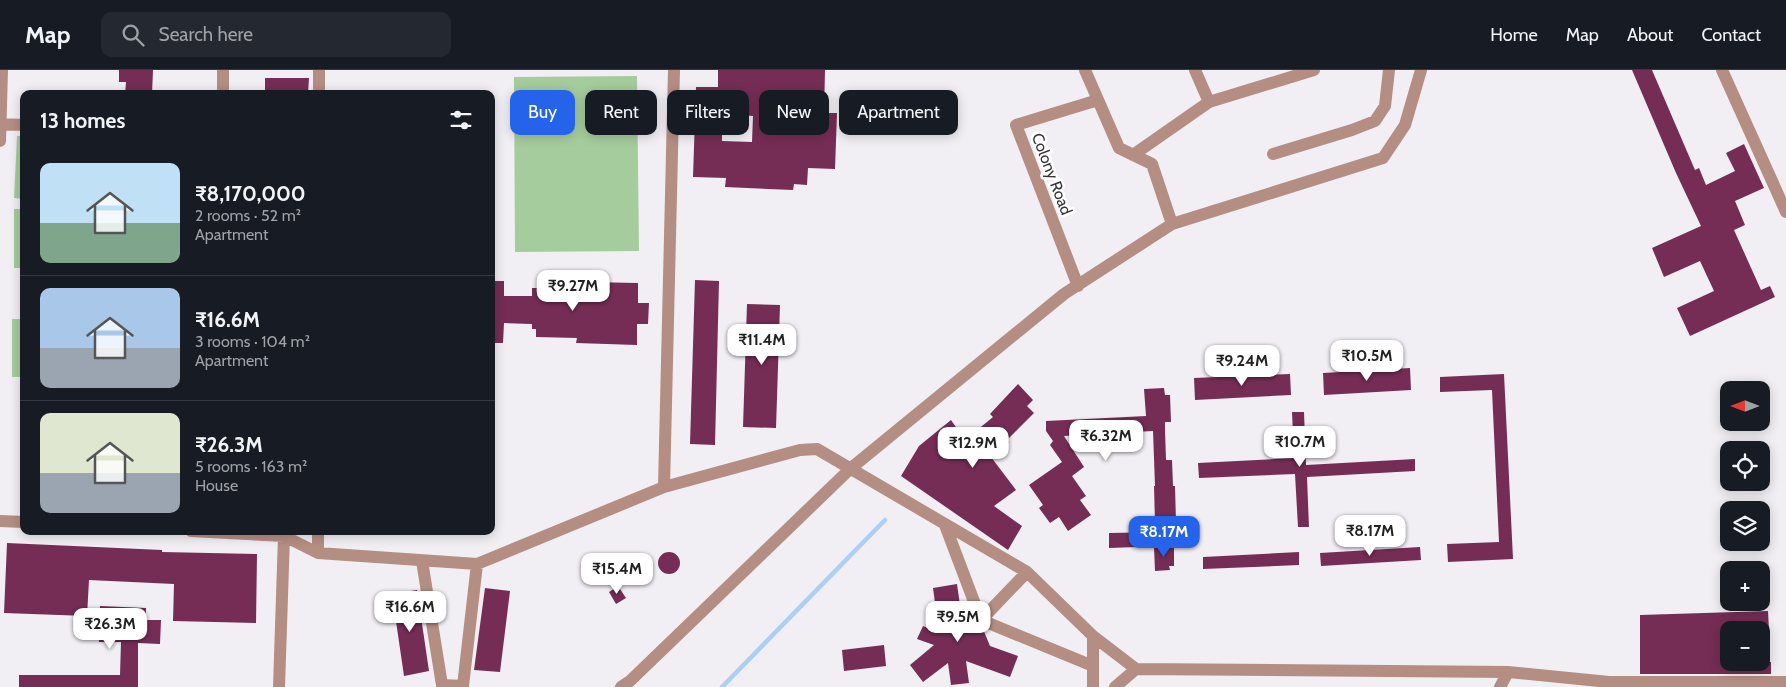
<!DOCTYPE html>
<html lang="en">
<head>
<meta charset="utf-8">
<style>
  :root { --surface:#171b24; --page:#242831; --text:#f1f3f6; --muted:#9ea1a6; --line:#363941; --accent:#2563eb }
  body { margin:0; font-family:Cabin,sans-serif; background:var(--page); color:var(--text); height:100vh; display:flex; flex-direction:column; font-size:19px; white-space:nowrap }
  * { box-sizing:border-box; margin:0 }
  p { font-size:16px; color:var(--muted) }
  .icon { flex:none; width:28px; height:28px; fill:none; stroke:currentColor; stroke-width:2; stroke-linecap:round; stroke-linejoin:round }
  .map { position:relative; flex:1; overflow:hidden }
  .panel { position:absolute; left:20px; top:20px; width:475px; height:445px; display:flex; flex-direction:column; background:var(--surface); border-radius:10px; box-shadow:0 2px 12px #0003 }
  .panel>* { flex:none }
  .hud { position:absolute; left:510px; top:20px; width:475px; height:45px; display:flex; gap:10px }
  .needle { width:32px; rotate:270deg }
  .controls { position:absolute; left:1720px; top:311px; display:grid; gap:10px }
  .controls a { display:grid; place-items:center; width:50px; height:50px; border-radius:10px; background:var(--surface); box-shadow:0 2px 12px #0003; font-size:25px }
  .price { position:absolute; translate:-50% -42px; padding:0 11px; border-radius:10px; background:#fff; color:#222; font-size:16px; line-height:32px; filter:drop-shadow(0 1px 2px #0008) }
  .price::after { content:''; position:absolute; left:50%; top:30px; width:15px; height:11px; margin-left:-8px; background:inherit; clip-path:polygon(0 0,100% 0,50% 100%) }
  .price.on { background:var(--accent); color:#fff }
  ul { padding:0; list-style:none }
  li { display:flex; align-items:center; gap:15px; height:125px; padding:0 20px }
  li+li { border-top:1px solid var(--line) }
  li span { display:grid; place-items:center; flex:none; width:140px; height:100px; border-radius:10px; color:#555 }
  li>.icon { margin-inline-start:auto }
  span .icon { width:60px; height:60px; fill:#fffc; stroke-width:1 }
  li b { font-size:21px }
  h2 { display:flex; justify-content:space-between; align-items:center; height:60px; padding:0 20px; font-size:21px }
  .chip { padding:0 18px; border-radius:10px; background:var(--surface); box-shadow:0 2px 12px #0003; font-size:18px; line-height:45px }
  .chip.on { background:var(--accent); color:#fff }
  header { display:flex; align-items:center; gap:30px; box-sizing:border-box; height:70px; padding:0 25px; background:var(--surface); border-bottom:1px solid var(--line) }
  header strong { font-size:24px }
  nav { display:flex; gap:28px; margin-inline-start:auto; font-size:18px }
  .search { width:350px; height:45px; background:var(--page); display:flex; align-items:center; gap:12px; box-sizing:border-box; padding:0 18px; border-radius:10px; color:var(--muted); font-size:19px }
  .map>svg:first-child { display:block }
  .green { fill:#a5cc9c }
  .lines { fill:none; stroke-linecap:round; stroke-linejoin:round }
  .stream { stroke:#abcff6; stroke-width:4.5 }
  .building { fill:#752d55; fill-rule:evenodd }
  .minor { stroke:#b48d83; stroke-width:12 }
  .labels { text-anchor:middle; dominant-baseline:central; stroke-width:5; stroke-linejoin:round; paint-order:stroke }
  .street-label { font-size:16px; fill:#363537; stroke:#fff }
</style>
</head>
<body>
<header>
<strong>Map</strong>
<div class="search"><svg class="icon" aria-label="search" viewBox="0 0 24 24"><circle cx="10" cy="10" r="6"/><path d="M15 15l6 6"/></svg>Search here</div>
<nav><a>Home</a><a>Map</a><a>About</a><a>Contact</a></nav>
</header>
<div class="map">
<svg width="1786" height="617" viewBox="0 0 1786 617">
  <rect width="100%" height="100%" fill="#f1eef4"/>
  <path class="green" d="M637,6L639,181L515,182L514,7Z
    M17,66H24V129L14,128Z
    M14,139H24V198H14Z
    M12,249H24V307H12Z"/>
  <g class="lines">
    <path class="stream" d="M722,617L885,450"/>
  </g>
  <path class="building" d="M119,0H153L152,24H125L126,12H119Z
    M718,0H825L824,43H837L835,99L808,98L807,115L794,114L793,120L725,117L726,108L693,107L696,17H718ZM722,44L753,46L752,72L722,71Z
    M1632,0H1652L1695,100L1699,98L1706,115L1735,101L1726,83L1744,74L1764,118L1735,131L1745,155L1734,160L1761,220L1770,216L1775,227L1690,266L1677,238L1714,221L1700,191L1664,207L1652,178L1701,156L1676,103Z
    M265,8H309L308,24H265Z
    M695,210L719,211L715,375L690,374Z
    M491,211H504V226H532V218H537V211L638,213V233H649L648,254H637V275L576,273L577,268L536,267V259H532V254L504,253L503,273H491Z
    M747,234L780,235L776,358L743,357Z
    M1410,298L1411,320L1324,325L1323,303Z
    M1290,304L1291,325L1195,330L1194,308Z
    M1504,304L1513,489L1448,492L1447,474L1499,472L1492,320L1440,322V307Z
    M1018,314L1033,330L1027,336L1034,343L1007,370L1009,372L991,387L1016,420L994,436L1022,456L1008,480L901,406L919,376L951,350L965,370L993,347L990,344Z
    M1164,318L1165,325H1170L1171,352H1165V360L1166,390H1172L1173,416H1175L1176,452L1155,453L1154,416H1155L1153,361L1064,366L1084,397L1072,406L1086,426L1080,430L1091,445L1068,461L1059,447L1050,453L1039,438L1043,435L1029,415L1062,392L1050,375L1053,371L1046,361V351L1146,346L1144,319Z
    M1292,342H1304L1306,395L1415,389V401L1307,407L1309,457H1298L1295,404L1199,408L1198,393L1294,388Z
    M1164,462L1165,476L1109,478V463Z
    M7,473L162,480V482L257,484L256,553L173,551L174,514L89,510L87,546L4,543Z
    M1174,477V496H1169L1170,500L1155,501L1154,478Z
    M1420,477L1421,490L1321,496L1320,483Z
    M1299,482V495L1203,499V487Z
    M658 493a11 11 0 1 1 22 0a11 11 0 1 1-22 0Z
    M957,514L961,542L971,547L975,555L983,559L990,576L1018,586L1010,607L966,591L969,613L951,615L948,593L923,612L910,595L934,575L917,569L923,556L939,563L933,518Z
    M618,516L626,528L616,534L609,522Z
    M485,518L510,521L500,602L474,600Z
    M417,520L429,601L404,606L392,524Z
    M100,536L146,538V550H161L160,574L138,573V617H19V605H120L121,572H99Z
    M1768,541L1769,560H1729V592H1771V604H1640V545Z
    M884,575L886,596L844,601L842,580Z"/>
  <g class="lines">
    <path class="minor" d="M1085,0L1119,78L1152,94L1172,154
      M1195,0L1209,32L1314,0
      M1722,0L1786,142
      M223,24V0
      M319,24V0
      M0,54L24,55
      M0,71L2,0
      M1273,84L1352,60L1375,51L1385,36L1389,0
      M1133,85L1209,32
      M1078,216L1016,55L1098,30
      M664,417L674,0
      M0,451L24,452
      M945,455L981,550L1093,596
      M191,461L284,466L318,483L477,494L664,417L800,380L817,379L1027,502L1093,566L1136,599L1508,602L1609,612H1786
      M318,461V483
      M422,491L442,615L463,616L477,494
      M981,550L1027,502
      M1093,566V617
      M279,617L284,466
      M621,617L630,611L850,399L1064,224L1172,154L1383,88L1405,55L1421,0
      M1115,617L1136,599
      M1500,617L1508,602"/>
  </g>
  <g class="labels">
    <g class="street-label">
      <text transform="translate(1052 104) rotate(69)">Colony Road</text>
    </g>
  </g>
</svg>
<div class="controls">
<a><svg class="needle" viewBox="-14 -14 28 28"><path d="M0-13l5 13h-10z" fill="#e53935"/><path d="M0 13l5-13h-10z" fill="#9ea1a6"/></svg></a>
<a><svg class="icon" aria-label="locate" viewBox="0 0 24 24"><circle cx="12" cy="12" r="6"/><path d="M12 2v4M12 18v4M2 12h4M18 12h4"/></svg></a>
<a><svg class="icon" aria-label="layers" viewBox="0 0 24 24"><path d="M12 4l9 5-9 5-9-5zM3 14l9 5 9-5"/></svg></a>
<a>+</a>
<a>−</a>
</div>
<b class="price" style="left:573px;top:242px">₹9.27M</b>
<b class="price" style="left:762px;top:296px">₹11.4M</b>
<b class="price" style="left:1367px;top:312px">₹10.5M</b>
<b class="price" style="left:1242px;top:317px">₹9.24M</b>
<b class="price" style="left:1106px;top:392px">₹6.32M</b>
<b class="price" style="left:1300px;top:398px">₹10.7M</b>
<b class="price" style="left:973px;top:399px">₹12.9M</b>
<b class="price" style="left:1370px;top:487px">₹8.17M</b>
<b class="price on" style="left:1164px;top:488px">₹8.17M</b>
<b class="price" style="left:617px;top:525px">₹15.4M</b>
<b class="price" style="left:410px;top:563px">₹16.6M</b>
<b class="price" style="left:958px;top:573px">₹9.5M</b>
<b class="price" style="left:110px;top:580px">₹26.3M</b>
<div class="hud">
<a class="chip on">Buy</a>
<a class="chip">Rent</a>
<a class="chip">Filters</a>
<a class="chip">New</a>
<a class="chip">Apartment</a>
</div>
<section class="panel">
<h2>13 homes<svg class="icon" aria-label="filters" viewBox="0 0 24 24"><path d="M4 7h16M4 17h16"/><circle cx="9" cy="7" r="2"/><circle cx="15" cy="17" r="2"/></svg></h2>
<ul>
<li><span style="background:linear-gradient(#bfe0f5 60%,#7fa58c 0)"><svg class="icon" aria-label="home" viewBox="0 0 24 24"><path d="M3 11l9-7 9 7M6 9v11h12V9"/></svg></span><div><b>₹8,170,000</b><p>2 rooms · 52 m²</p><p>Apartment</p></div></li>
<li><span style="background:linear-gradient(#a9c7e8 60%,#9aa5b1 0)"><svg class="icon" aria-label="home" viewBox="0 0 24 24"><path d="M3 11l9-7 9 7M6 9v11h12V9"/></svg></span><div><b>₹16.6M</b><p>3 rooms · 104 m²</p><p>Apartment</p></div></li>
<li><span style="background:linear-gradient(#dfe7d0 60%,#9aa5b1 0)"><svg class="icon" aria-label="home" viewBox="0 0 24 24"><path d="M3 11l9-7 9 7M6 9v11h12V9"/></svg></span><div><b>₹26.3M</b><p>5 rooms · 163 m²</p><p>House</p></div></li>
</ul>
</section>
</div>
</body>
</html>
